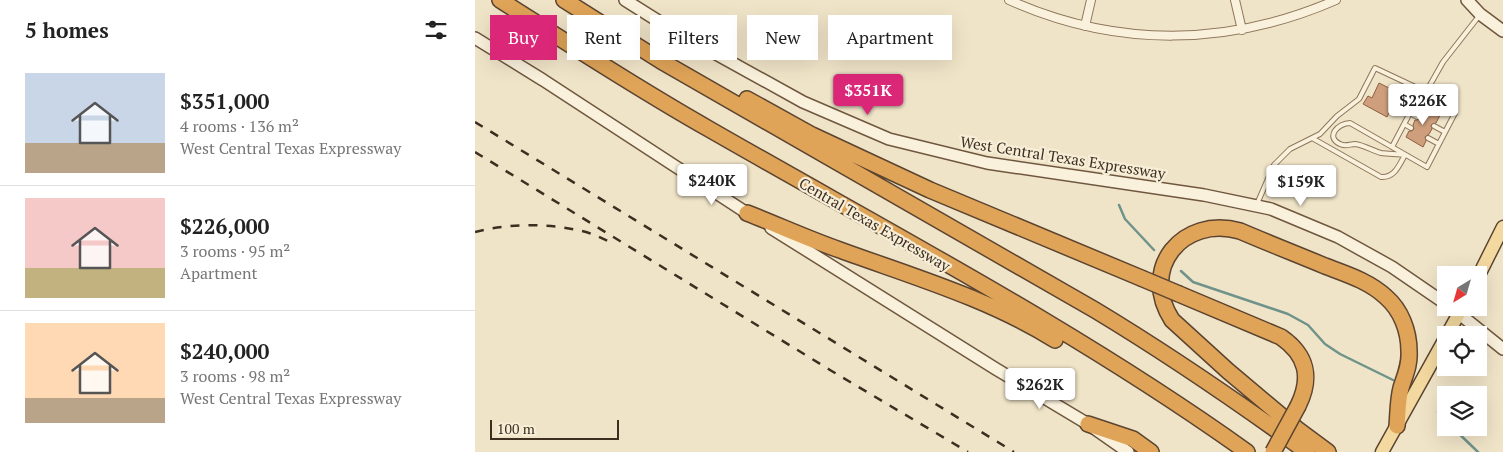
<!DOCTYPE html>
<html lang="en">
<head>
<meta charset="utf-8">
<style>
  :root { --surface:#fff; --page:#f6f6f6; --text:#222; --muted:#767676; --line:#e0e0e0; --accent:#db2777 }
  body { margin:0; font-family:"PT Serif",serif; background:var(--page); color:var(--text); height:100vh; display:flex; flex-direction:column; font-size:19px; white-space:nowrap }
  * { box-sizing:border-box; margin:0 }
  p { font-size:16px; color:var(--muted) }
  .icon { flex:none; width:28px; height:28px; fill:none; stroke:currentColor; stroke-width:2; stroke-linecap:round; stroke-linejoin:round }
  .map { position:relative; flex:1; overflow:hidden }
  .sheet { display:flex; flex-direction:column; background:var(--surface); width:475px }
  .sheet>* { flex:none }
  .hud { position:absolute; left:15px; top:15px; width:475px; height:45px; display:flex; gap:10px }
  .needle { width:32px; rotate:217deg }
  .controls { position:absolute; left:962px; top:266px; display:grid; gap:10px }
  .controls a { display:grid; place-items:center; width:50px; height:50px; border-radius:0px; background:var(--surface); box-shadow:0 5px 20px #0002; font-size:25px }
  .scale { position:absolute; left:15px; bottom:12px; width:129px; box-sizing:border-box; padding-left:5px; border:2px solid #3d2e20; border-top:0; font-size:14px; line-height:18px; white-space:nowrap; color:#3d2e20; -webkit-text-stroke:4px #f7eed8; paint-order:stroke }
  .price { position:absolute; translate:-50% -42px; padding:0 11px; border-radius:5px; background:#fff; color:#222; font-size:16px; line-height:32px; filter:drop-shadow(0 1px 2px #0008) }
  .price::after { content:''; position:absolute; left:50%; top:30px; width:15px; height:11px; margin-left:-8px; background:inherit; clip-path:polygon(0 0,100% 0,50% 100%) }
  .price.selected { background:var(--accent); color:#fff }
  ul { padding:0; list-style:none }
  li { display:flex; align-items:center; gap:15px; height:125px; padding:0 25px }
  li+li { border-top:1px solid var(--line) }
  li span { display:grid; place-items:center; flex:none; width:140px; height:100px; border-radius:0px; color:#555 }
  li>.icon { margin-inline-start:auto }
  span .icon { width:60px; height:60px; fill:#fffc; stroke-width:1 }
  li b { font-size:21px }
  h2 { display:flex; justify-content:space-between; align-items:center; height:60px; padding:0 25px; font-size:21px }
  .tag { padding:0 18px; border-radius:0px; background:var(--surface); box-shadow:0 5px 20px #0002; font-size:18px; line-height:45px }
  .tag.selected { background:var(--accent); color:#fff }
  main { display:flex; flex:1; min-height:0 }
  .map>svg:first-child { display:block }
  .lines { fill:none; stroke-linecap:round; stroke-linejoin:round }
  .stream { stroke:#6f938a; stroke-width:2.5 }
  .building { fill:#cf9f7d; stroke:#8d5f41 }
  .lane-casing { stroke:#8d765c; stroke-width:6 }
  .street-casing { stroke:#8d765c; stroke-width:10 }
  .secondary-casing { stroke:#6f573f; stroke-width:14 }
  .primary-casing { stroke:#5b4430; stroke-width:15 }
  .highway-casing { stroke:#5b4430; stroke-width:18 }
  .lane { stroke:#faf1dc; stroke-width:4 }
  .street { stroke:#faf1dc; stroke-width:8 }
  .secondary { stroke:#faf1dc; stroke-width:11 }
  .primary { stroke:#f3d9a0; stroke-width:12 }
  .highway { stroke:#e0a458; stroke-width:15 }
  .rail { stroke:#3d2e20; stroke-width:2.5; stroke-dasharray:9 9; stroke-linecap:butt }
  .highway-bridge-casing { stroke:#5b4430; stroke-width:18; stroke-linecap:butt }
  .highway-bridge { stroke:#e0a458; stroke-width:15 }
  .labels { text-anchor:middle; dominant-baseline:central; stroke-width:4.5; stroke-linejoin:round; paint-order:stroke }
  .street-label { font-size:15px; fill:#3d2e20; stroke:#f7eed8 }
</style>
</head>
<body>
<main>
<section class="sheet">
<h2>5 homes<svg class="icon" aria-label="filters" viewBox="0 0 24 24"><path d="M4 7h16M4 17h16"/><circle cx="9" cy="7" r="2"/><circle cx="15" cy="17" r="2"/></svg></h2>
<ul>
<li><span style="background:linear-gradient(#c9d6e8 70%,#b9a48a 0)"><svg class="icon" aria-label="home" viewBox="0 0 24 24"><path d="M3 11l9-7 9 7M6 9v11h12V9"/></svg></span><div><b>$351,000</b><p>4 rooms · 136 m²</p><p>West Central Texas Expressway</p></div></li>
<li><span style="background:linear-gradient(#f6c9c9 70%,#c2b280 0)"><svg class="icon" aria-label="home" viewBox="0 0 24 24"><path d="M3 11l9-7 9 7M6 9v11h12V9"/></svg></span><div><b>$226,000</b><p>3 rooms · 95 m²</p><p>Apartment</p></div></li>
<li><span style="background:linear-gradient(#ffd9b3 75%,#b9a48a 0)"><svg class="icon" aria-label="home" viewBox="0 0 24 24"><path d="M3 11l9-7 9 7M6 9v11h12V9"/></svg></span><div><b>$240,000</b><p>3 rooms · 98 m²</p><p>West Central Texas Expressway</p></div></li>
</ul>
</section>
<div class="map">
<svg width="1028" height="452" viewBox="0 0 1028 452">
  <rect width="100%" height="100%" fill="#f0e4c8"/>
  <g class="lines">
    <path class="stream" d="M644,205L650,219L679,250
      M706,271L718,282L813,314L833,325L850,344L865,354L918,380
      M963,412L971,421
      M978,428L1003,452"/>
  </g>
  <path class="building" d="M904,83L924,93L912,117L888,104L893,96L897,98Z
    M947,106L965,115L961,123L956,125L957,129L954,134L950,137L951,141L948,147L931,137L934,131H937L939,129L938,125L940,120H943L945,118L943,114Z"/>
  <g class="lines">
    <defs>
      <path id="lane" d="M951,92L968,62L1004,16
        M935,113L942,117
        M929,124L936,128
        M959,126L970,132
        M953,138L964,144
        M917,147L947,90
        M782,204L799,165L815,149L845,134L862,116L884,99L900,68L951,92L980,113L952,167L875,123C863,123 850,137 865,144C870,147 875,144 880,144C889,145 898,151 906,153C914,154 922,154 930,155C924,165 920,178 906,177L837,138"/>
      <path id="street" d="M534,0C641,48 753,47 861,0
        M760,0L767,30
        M610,26L616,0"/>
      <path id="secondary" d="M150,0L196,29L328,102L414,139L512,163L729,195L796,209L863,237L917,267L971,304
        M992,0L1005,14L1028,31
        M0,38L68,80L278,217
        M296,228L521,369L613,424L653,452
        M977,308L1028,349"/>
      <path id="primary" d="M1004,275L1028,227
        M972,335L987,308
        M907,452L971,337"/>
      <path id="highway" d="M25,0C94,44 163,89 234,129C415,233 603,331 772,452
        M89,0L186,61L620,310C693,354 763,402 832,452
        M272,99L337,135L455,190L666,278
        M272,213C303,225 333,239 365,250C436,276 515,299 580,340
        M704,294L806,337C832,355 837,378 823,406
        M613,424L658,439L676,452
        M853,452L822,429L753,371L697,320C664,269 707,215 765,231C793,243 821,254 850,266C871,274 894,281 911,297C926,310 934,331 934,351C935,365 930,375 926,388C923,399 923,414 922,426"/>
    </defs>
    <use href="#lane" class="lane-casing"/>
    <use href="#street" class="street-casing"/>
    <use href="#secondary" class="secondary-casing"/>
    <use href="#primary" class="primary-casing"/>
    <use href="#highway" class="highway-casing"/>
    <use href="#lane" class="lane"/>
    <use href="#street" class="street"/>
    <use href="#secondary" class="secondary"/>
    <use href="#primary" class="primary"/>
    <use href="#highway" class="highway"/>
    <path class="rail" d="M0,122L539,452
      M0,152L355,370L493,452
      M0,232C36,223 75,223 111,232C121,235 130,240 140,244"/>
    <defs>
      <path id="highway-bridge" d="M666,278L704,294
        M798,452L823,406"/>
    </defs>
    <use href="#highway-bridge" class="highway-bridge-casing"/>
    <use href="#highway-bridge" class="highway-bridge"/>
  </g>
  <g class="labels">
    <g class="street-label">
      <text transform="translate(588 157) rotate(9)">West Central Texas Expressway</text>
      <text transform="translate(400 224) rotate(30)">Central Texas Expressway</text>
    </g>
  </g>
</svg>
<div class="controls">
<a><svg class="needle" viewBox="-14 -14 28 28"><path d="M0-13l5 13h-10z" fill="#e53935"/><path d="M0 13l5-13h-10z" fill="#767676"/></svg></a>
<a><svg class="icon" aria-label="locate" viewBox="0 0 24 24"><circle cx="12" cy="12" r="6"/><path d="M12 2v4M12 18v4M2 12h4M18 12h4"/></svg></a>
<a><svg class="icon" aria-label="layers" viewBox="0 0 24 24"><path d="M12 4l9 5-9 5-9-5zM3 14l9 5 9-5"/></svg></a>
</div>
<div class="scale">100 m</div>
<b class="price selected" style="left:393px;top:116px">$351K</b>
<b class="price" style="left:948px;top:126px">$226K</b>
<b class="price" style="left:237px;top:206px">$240K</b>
<b class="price" style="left:826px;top:207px">$159K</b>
<b class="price" style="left:565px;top:410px">$262K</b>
<div class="hud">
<a class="tag selected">Buy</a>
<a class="tag">Rent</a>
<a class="tag">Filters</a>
<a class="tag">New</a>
<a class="tag">Apartment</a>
</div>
</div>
</main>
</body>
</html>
